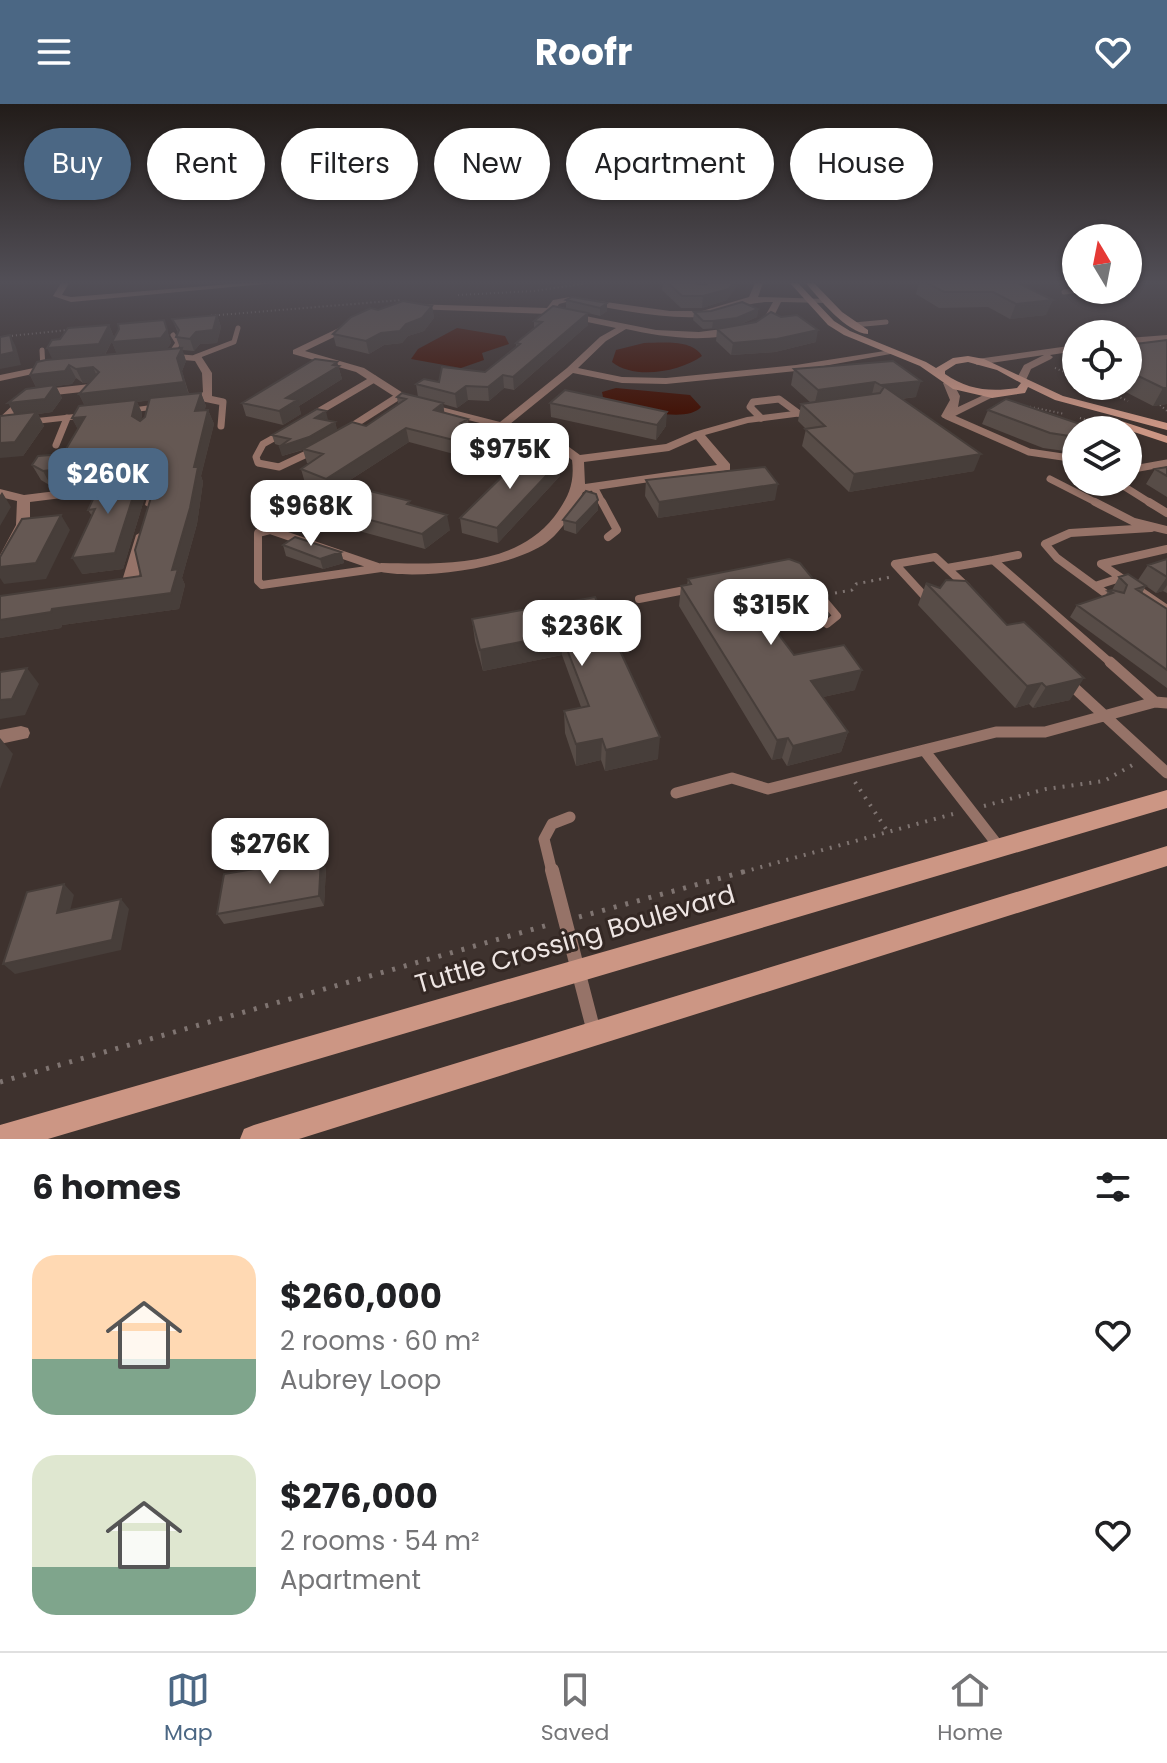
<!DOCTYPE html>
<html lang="en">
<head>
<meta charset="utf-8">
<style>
  :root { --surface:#fff; --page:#f2f2f2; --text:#202124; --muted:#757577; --line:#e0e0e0; --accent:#4b6784 }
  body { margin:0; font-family:Poppins,sans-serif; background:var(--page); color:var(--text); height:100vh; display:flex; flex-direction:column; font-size:30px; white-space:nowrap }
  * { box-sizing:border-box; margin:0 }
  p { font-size:26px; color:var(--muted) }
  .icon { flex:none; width:44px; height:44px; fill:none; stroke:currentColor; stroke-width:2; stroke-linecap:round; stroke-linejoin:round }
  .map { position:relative; height:1035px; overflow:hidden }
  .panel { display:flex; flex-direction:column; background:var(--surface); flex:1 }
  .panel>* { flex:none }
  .banner { position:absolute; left:24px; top:24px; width:1120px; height:72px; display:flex; gap:16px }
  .needle { width:52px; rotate:350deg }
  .buttons { position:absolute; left:1062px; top:120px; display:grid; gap:16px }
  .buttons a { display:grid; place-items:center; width:80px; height:80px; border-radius:50%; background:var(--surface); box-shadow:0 2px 6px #0004; font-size:40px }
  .price { position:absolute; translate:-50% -68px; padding:0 18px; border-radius:16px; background:#fff; color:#222; font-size:26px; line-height:52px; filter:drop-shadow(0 2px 4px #0008) }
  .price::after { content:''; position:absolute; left:50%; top:48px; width:24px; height:18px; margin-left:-12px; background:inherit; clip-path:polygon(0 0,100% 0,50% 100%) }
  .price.active { background:var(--accent); color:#fff }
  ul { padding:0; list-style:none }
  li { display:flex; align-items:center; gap:24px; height:200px; padding:0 32px }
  li span { display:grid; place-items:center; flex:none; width:224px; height:160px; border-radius:24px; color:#555 }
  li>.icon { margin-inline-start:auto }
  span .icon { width:96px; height:96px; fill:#fffc; stroke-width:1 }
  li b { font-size:34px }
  h2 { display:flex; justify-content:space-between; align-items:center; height:96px; padding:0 32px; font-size:34px }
  .tag { padding:0 28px; border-radius:36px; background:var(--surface); box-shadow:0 2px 6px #0004; font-size:28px; line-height:72px }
  .tag.active { background:var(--accent); color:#fff }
  header { display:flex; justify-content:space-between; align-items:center; height:104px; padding:0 32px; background:var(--accent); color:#fff; font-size:36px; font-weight:700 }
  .tabs { display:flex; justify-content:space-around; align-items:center; height:112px; border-top:2px solid var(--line); background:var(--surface); font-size:22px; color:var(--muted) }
  .tabs a { display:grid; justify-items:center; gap:4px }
  .tabs .active { color:var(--accent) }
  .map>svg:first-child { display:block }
  .water { fill:#410e00 }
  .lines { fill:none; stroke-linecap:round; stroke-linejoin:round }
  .path-far3 { stroke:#7f7471; stroke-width:2; stroke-dasharray:1 3; stroke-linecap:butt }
  .path-far2 { stroke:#7f7471; stroke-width:3; stroke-dasharray:2 6; stroke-linecap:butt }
  .path-far1 { stroke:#7f7471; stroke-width:4; stroke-dasharray:2 7; stroke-linecap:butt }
  .path { stroke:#7f7471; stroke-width:5; stroke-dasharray:3 9; stroke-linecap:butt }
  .lane-far4 { stroke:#967368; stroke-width:5 }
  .lane-far3 { stroke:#967368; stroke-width:7 }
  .lane-far2 { stroke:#967368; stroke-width:8 }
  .lane-far1 { stroke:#967368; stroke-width:11 }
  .lane { stroke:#967368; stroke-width:14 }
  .street { fill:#967368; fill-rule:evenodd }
  .secondary { fill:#cc9684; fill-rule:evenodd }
  .wall { fill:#574c47; fill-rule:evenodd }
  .shaded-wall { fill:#473e3a }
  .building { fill:#655853; stroke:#473e3a; stroke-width:2 }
  .labels { text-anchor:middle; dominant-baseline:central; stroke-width:6; stroke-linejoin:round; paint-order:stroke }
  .near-street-label { font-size:26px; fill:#eee5e3; stroke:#342824 }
</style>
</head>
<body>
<header><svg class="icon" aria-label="menu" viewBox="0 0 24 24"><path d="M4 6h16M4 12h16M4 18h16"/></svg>Roofr<svg class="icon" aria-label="heart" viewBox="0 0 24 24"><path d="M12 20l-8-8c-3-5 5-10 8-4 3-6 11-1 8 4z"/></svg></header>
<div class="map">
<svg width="1167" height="1035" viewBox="0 0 1167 1035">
  <rect width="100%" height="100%" fill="#3e322e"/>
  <path class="water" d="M457,224L505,232L509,240L482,249L484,256L461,264L411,255L418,245Z
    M644,239C662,239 692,235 702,252C680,268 634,276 612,258L616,246Z
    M616,284L690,291L701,303C686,321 622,303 603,293L602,288Z"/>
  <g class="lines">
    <path class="path-far3" d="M458,191L534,187L589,179
      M207,212L402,196
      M0,233L68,226
      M1055,264L1076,273
      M1095,282L1128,297
      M1160,301L1167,307
      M1026,302L1065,310
      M1080,314L1096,319"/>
    <path class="path-far2" d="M835,489L852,486L856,480L891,473"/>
    <path class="path-far1" d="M855,678L888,728
      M984,702L1046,685L1104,677L1136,659
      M743,768L953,710"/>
    <path class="path" d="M579,813L750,766
      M0,978L548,821"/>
    <path class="lane-far4" d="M1064,188L1081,186
      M854,221L886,218
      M42,246L43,265
      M170,251L178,239L173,231
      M195,253L234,238L238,224"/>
    <path class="lane-far3" d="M50,288L95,283
      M204,294L223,298L221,322
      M311,312L374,275
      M947,312L1029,348L1076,355
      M761,314L750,303L753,298L779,295L798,309
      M0,318L21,298
      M349,324L399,292
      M281,330L263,340L256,353L258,359L279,363L313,347
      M56,341L67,314
      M1128,366L1167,359
      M1050,375L1099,400
      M1117,378L1152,400
      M594,383L603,400"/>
    <path class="lane-far2" d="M602,398L617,426L608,433
      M1095,398L1134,418L1167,426
      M1149,398L1167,409
      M270,426L381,464L262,481L258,477V429Z
      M1167,445L1101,460L1167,505
      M1018,451L993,456L1112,560
      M947,464L993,456
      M1095,482L1120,474
      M816,487L837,512L827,520
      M639,495L690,485
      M1113,495L1057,454L1045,440L1070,429L1151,424
      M928,496L895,460L935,453L967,483"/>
    <path class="lane-far1" d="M1110,558L1155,598
      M1068,578L1167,669
      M924,646L1000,744
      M676,689L732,674L768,685L996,628H1045L1155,598L1167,599
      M552,768L544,735L552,720L570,713"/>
    <path class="lane" d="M552,766L594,928"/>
    <path class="street" d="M61,179H69L62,191L71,193L243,179H276L71,198L53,192Z
      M755,179H763L758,193L827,195L831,197L827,199L781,198L771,218L759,224L755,221L764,214L773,198C743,197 726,211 700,213C657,215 612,204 570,197L559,200L555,206L656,226L699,228L737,223L741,226C712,241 657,232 626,225L606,237L578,264L622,273L666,274L796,261L891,246L896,249L796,267L666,280L622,279L573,269L510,320L554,332L580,351L666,340L694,328L747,313L818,304L823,307L818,310L748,319L705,331L730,360V366L583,388C576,405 561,428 546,439C510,464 419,477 376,467L374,464L381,459C440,460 514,464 554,413C568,394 575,380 572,356L546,336L406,300L356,268L293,250V246L349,219H355V223L305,247L364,264L414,296L500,318L567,264L600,233L616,224L549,210L412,205L408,202L409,200L547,204L553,196L570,193L670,207H702L749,193ZM696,335L717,361L585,380L584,358L669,347Z
      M1167,231V237L1128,240V234Z
      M1076,241V247L1050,251L1053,253L1051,255L1031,265L1026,276L1022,277L1017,274L1024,261L1044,251L977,261L972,258L977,255Z
      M164,249L201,252L212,269V292L188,302L116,310V306L186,296L203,288L202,269L195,257L161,254V250Z
      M53,260L58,263L56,265L0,277V271Z
      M948,276L952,277L960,292L958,303L988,289L997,291L951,314H943L941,312L950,296L943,279Z
      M93,308L97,309V313L0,324V318Z
      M153,375L157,376L163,384L159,401L152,405L145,401L150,383L30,398V421L7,465L0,470V451L16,421L17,397L0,393V385L24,391Z
      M143,427L150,431L137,480L134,483L115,489L110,487L107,484L110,481L122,477L136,431Z
      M21,622L28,624L30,629L28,634L0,640V626Z"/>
    <path class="secondary" d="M790,179H798L834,217L850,227L926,258L936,264L953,254L968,252L984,255L1063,292L1167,319V326L1055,296L1028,283L1025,289L992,294L953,285L920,262L844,231L828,221ZM968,258L997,266L1021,279L1017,284C990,288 968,286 945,270V267L956,260Z
      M806,179H814L842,208L868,226V230C847,229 819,195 806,179Z
      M1104,314H1112L1167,332V339L1104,318Z
      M1167,686V704L48,1035H0V1021Z
      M1167,742V762L299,1035H240L244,1025L254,1021Z"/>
  </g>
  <path class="wall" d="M663,179H694L727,196L702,204H681L662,186Z
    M919,179H1018L1046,211L1010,215L988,203L939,204L916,190Z
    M572,193L607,207L600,212L588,209V221L514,286L504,284L489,297L468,296L457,304L443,300L444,309L468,315L469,321L529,343L506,364L409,338L344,380L411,401L450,426L425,445L315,415L311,400L327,388L305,379L301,365L309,359H307L303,346L282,352L281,342L275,340L272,331L328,317L335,318L337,326L366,322L398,300L397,293H418L416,280L439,278L485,268L516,243V239L534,224V217L566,204V196Z
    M432,202L434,214L424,227L408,232L402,239L384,241L369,250L336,242L333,230L378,206Z
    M758,205L757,213L739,221L816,238L775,248L731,251L716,237L717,225L720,224L703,225L693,216L694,208Z
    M217,211L221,223L217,239L200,240L194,247L182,246L186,257L182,267L189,290L201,289L206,302L204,306H208L214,320L201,372L203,378L197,420L182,474L185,481L179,505L62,521L61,524L0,534V492L141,472L157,373L137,372L147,386L123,465L82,470L92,412L88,406L102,376L51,382L41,376L32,361L63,350L78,325L72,314L85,302L79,290L91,278L83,279L76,274L72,280L56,282L62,294L52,308L38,310L44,322L23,352L14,310L36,283L30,271L52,255L60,235L109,221L114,233L105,251L117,250L112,238L164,216L171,239L167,245L180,244L176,233L178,229L172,215ZM149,296L145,313L141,317L142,309L137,298Z
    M1167,236V300L1153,302L1114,282H1128V241Z
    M893,257L916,293L901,295L974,367L849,388L802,342L806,325L798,317L801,300L811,299L791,281L794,265Z
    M337,258L342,275L299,302L301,310L283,321L246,312L242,299Z
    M550,299L666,322L656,336L551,313Z
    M988,306L1076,326V345L1072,348L1043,344L982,320Z
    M1167,363V393L1146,380L1155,365Z
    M560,372L498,439L462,429L460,414Z
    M646,376L775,396L658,414L645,392Z
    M598,396V406L576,430L564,426L563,416Z
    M283,441L341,448L344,459L323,465L286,452Z
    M1167,455V489L1163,487L1156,489L1146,482L1142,489L1167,505V584L1070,513L1077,501L1105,492L1108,487L1112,486L1119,473L1138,476L1148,461Z
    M688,475L824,488L819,508L769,518L794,551L855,586L823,593L848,628L841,648L787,662L782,654L772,656L679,502L681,482L687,481Z
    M926,479L1070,596L1033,604L1029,600L1015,604L918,501Z
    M595,493L658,655L605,667L601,656L576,662L565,629L564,607L581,603L562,551L483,567L475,537L472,515Z
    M326,764L324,802L224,820L217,810Z"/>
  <path class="shaded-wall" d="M733,179H740L727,196L702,204L703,192Z
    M1053,196L1046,211L1010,215L1016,200Z
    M607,199V207L600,212V204Z
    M432,202L434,214L424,227L408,232L402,239L384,241L369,250L366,237L381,229L406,220Z
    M758,205L757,213L736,222L712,225L713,217Z
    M588,209V221L514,286L513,273Z
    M217,211L221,223L217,239L200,240L194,247L190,235L196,228Z
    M164,216L171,239L166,247L117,251L112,238Z
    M109,221L114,233L104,252L53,257L47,244Z
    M818,226L816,238L775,248L731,251L733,239Z
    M10,231L16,243L21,261L0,265V251Z
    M182,244L186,257L182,267L189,292L137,298L142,309L139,326L86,304L79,290L177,254Z
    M337,258L342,275L299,302L301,310L283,321L279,307L286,294Z
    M69,261L76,274L72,280L56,282L62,294L52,308L38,310L44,322L23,352L0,354V339L16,313L8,299L37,285L30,271Z
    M93,263L99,277L83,279L76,265Z
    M503,271L504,284L489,297L488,283Z
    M921,277L916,293L879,297L884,283L882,281Z
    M875,278L871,294L814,302L818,286Z
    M466,282L468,296L457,304L455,290Z
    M1163,284H1167V300L1153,302Z
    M201,289L206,302L200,321L195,307Z
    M443,299L445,313L434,306Z
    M208,306L214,320L201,372L203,378L197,420L182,474L185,481L179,505L62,521L61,524L0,534V516L52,505L172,466L194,363Z
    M326,307L328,316L315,314Z
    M667,308L666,322L656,336L657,321Z
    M85,313L79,328L72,314Z
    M335,318L338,328L311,343L282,352L279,343Z
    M406,324L409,338L330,389L326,375Z
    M528,329L529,343L506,364L505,349Z
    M981,350L974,367L849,388L854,370Z
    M135,356L141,371L51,382L43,367Z
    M560,357V372L498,439L497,424Z
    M140,371L147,386L123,465L82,470L72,454Z
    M778,380L775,396L658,414L659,398Z
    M2,388L11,403L0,422V391Z
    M598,396V406L576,430V419Z
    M61,411L70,426L46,475L4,480L0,474V463Z
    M447,411L450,426L425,445L422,430Z
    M341,448L344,459L323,465L320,455Z
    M1167,473V481L1163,487L1156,489Z
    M824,488L819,508L753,521L757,502Z
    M561,530L562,551L483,567L480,546Z
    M27,564L39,580L25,611L0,615V596Z
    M862,566L855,586L805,597L811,577Z
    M1084,574L1070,596L1033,604L1046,583Z
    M1042,579L1029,600L1015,604L1027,582Z
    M848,628L841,648L787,662L793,642Z
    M660,633L658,655L605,667L606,646Z
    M0,634L13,650L0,685Z
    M788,634L782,654L772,656L777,636Z
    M602,635L601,656L576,662V640Z
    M321,754L326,764L324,802L319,792Z
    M64,780L74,791L67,819L57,809Z
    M121,795L129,805L121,846L15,870L3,860Z"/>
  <path class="building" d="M668,179H694L706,181L707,179H733L729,185L703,192H682Z
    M927,179H1018L1053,196L1016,200L993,188H944Z
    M572,193L607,199L600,204L566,196Z
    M403,197L432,202L422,214L406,220L400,227L381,229L366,237L333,230L351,213L371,204L378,206Z
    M742,198L758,205L737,214L713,217H703L694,208L711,207Z
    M553,202L588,209L513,273L503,271L488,283L466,282L455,290L416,280L424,275L439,278L442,263L485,268L520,240L516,239L542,218L534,217Z
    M771,208L781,213L797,211L818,226L777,235L733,239L717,225L756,218Z
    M217,211L213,226L196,228L190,235L176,233L179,226L172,215Z
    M164,216L167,226L161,234L112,238L119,225L118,220Z
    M109,221L99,240L47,244L52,236L60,235L68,224Z
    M10,231L14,248L0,251V233Z
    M1167,236V284H1163L1128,267V241Z
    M182,244L177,254L184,278L79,290L99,268L93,263L76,265L69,261L65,267L30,271L37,258L46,256Z
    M315,255L337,258L333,261L339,262L286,294L297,296L279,307L242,299Z
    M893,257L921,277L882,281L981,350L854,370L805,325L825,322L801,300L880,289L884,283L875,278L818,286L794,265Z
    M55,281L45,295L8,299L26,285Z
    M565,286L667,308L657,321L550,299Z
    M201,289L195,307L208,306L194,363H198L190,404L172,466L178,465L171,489L52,505L51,508L0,516V492L141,472L135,446L159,367L151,358L135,356L43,367L32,361L38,352L63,350L85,313L72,314L79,302L136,296L132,312L140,317L145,313L150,294Z
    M402,289L443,299L434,306L468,315L461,319L497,328L509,324L528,329L505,349L406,324L326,375L301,365L323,350L303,345L352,318L366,322L406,295L397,293Z
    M1006,295L1092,324L1089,326H1076V333L1050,329L988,306Z
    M317,305L326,307L315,314L335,318L309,333L279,343L290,335L272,331Z
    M36,308L15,338L0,339V312Z
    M526,349L560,357L497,424L460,414Z
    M765,363L778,380L659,398L646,376Z
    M1167,363V372L1155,365Z
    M140,371L115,449L72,454L95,405L88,406L103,374Z
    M338,379L410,397L407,400L447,411L422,430L311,400Z
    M586,387L596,390L598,396L576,419L563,416Z
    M61,411L36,459L0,463V453L22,415Z
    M295,433L341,448L320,455L283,441Z
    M789,455L800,459L824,488L757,502L794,551L844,541L862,566L811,577L848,628L793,642L788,634L777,636L681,482L691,480L688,475Z
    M1167,455V473L1148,461Z
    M1128,470L1146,482L1136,485L1167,505V566L1077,501L1113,489L1108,487L1112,486L1124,489L1127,481L1119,473Z
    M946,476L966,477L1007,521L1024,518L1084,574L1046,583L1042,579L1027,582L926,479L940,484Z
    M595,493L660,633L606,646L602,635L576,640L564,607L589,602L561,530L480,546L472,515Z
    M27,564L12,595L0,596V568Z
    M321,754L319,792L217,810L224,770Z
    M64,780L57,809L121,795L112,836L3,860L27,788Z"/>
  <linearGradient id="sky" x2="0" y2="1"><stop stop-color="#221c19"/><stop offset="0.55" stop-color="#524f57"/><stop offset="1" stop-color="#524f57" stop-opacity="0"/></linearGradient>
  <rect width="1167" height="324" fill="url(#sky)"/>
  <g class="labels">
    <g class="near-street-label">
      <text transform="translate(575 835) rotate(-16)">Tuttle Crossing Boulevard</text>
    </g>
  </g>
</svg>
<div class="buttons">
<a><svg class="needle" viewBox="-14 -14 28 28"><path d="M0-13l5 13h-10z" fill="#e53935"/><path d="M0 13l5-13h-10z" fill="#757577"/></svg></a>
<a><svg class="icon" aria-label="locate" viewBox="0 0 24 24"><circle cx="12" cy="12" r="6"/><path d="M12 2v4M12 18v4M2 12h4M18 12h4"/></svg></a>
<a><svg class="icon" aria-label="layers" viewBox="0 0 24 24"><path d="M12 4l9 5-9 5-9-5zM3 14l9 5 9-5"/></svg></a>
</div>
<b class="price" style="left:510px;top:387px">$975K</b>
<b class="price active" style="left:108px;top:412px">$260K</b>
<b class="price" style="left:311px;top:444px">$968K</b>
<b class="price" style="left:771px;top:543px">$315K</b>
<b class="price" style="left:582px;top:564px">$236K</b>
<b class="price" style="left:270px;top:782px">$276K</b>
<div class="banner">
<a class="tag active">Buy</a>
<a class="tag">Rent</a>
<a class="tag">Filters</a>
<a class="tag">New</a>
<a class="tag">Apartment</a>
<a class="tag">House</a>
</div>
</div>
<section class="panel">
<h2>6 homes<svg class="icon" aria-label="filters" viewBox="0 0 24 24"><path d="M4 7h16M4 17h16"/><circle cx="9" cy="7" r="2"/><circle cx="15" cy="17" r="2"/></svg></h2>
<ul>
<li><span style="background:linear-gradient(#ffd9b3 65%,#7fa58c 0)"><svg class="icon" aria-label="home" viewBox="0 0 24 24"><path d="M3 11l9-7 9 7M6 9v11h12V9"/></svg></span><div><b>$260,000</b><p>2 rooms · 60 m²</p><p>Aubrey Loop</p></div><svg class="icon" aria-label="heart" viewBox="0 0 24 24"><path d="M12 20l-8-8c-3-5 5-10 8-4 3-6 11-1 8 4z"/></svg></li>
<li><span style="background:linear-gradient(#dfe7d0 70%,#7fa58c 0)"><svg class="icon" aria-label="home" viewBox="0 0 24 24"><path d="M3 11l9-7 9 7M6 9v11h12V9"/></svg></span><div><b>$276,000</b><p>2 rooms · 54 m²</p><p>Apartment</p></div><svg class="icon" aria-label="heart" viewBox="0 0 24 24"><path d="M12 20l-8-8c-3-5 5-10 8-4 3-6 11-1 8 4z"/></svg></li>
</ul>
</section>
<nav class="tabs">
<a class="active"><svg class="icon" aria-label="map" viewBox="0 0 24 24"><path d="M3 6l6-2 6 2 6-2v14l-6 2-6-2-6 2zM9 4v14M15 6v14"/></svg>Map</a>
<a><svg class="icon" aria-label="saved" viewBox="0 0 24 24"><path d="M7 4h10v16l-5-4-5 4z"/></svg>Saved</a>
<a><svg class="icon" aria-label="home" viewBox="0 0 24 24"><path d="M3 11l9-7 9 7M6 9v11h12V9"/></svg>Home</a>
</nav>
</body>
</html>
